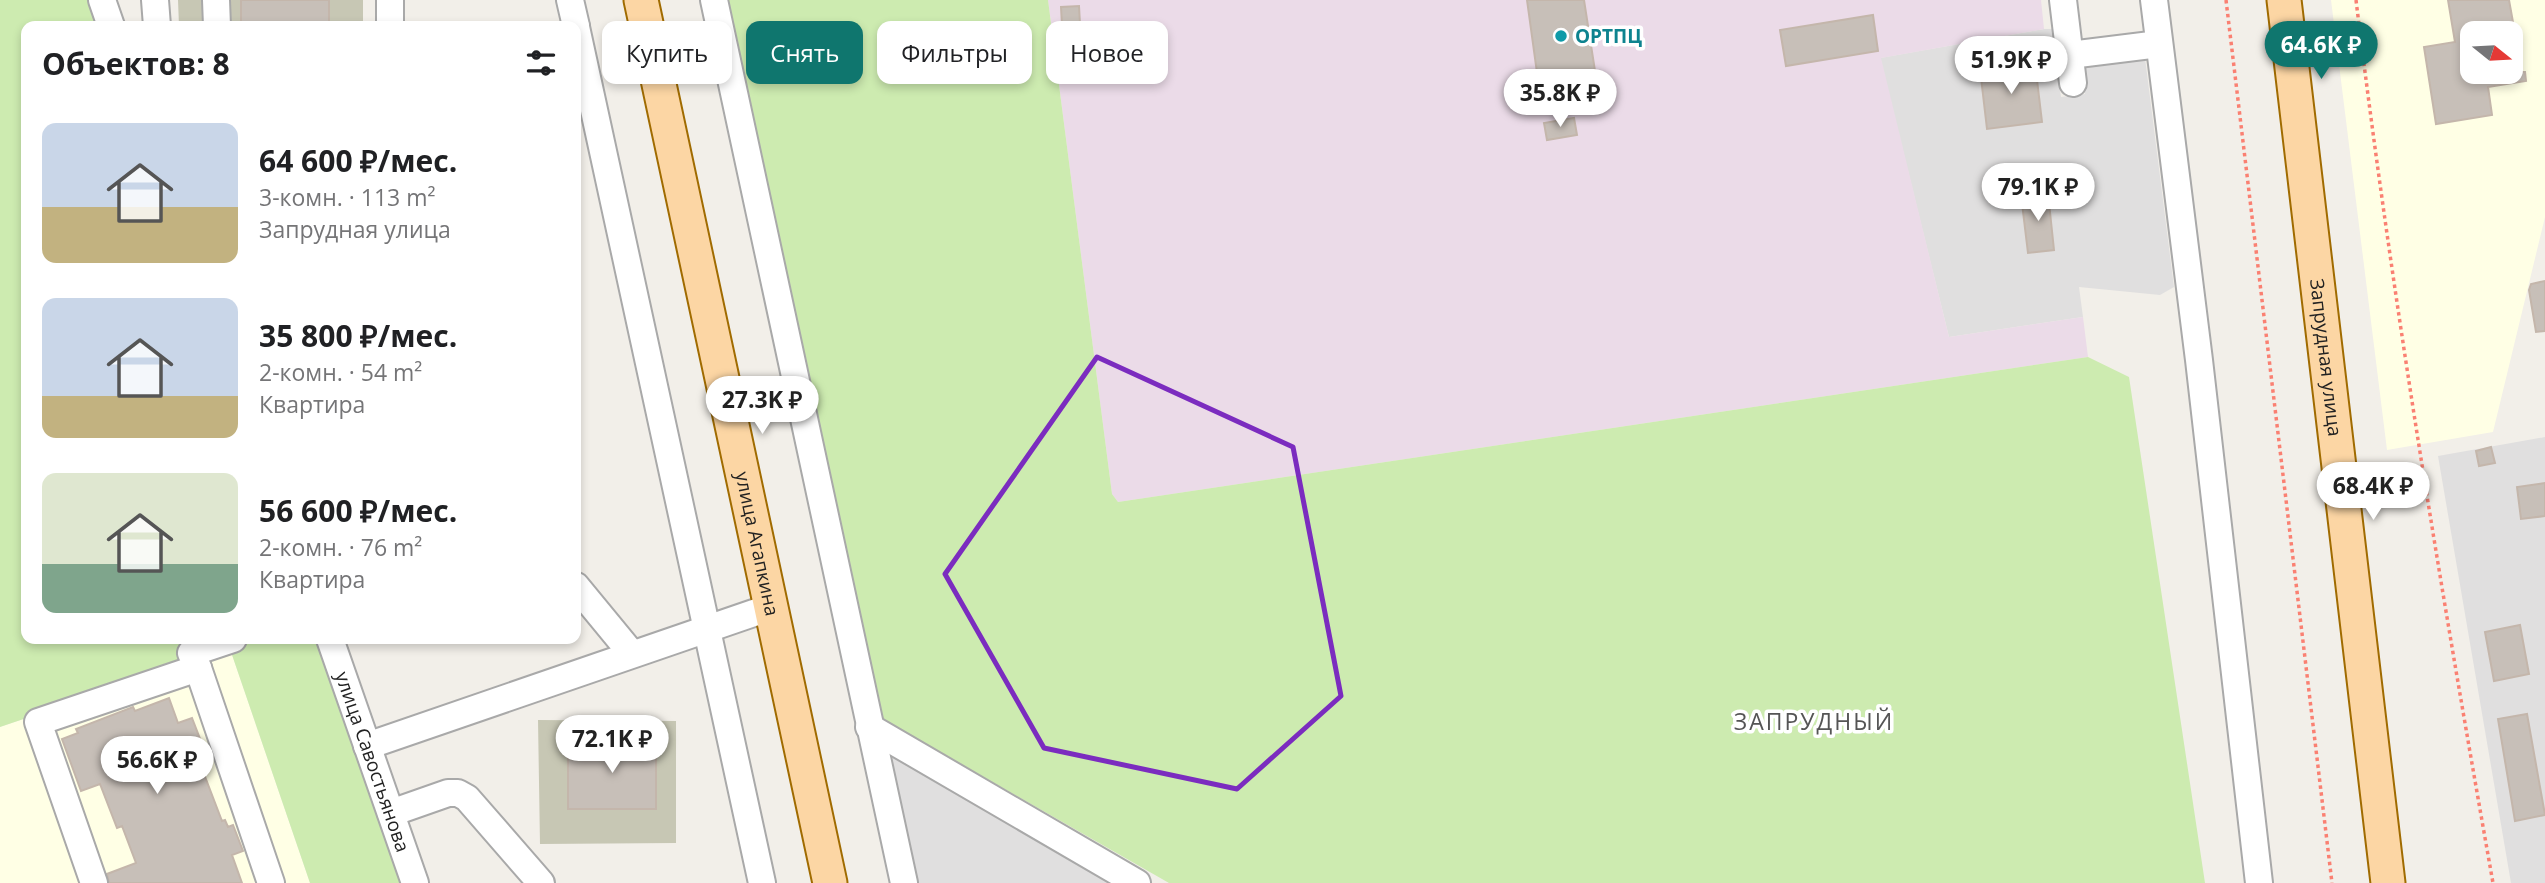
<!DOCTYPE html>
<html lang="ru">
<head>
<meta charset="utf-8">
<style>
  :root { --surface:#fff; --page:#f2f2f2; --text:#202124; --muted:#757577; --accent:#0f766e }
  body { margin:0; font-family:"Open Sans",sans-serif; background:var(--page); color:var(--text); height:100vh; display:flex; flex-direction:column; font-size:26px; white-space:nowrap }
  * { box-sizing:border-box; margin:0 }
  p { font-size:23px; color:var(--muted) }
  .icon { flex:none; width:38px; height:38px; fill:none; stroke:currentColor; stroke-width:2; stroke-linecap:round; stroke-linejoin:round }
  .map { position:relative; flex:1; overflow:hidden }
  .panel { position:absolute; left:21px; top:21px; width:560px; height:623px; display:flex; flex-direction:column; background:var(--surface); border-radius:14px; box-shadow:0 4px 10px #0003 }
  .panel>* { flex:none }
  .banner { position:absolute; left:602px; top:21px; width:665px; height:63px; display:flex; gap:14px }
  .needle { width:46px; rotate:108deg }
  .fabs { position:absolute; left:2460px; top:21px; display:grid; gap:14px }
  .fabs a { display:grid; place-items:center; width:63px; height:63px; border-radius:14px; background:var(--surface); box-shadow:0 4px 10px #0003; font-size:35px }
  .price { position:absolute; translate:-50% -60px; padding:0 16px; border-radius:24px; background:#fff; color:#222; font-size:23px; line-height:46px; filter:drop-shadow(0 2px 4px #0008) }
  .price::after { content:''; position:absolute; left:50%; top:42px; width:21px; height:16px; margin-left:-10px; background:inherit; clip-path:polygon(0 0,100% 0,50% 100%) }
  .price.selected { background:var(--accent); color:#fff }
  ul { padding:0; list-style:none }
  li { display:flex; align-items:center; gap:21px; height:175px; padding:0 21px }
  li span { display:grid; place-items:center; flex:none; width:196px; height:140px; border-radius:14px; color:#555 }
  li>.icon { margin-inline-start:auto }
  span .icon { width:84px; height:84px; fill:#fffc; stroke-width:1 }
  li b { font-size:30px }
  h2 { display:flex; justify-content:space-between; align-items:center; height:84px; padding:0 21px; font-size:30px }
  .chip { padding:0 24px; border-radius:14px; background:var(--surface); box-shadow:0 4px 10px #0003; font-size:24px; line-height:63px }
  .chip.selected { background:var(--accent); color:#fff }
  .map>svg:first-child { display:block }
  .residential { fill:#e0dfdf }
  .industrial { fill:#ebdbe8 }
  .education { fill:#ffffe5; fill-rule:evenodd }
  .construction { fill:#c7c7b4 }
  .grass { fill:#cdebb0 }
  .building { fill:#c7bfb8; stroke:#c4b6ab; stroke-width:2 }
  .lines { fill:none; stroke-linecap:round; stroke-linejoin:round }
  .minor-casing { stroke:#a9a9a9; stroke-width:30 }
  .major-casing { stroke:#a06b00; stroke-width:37 }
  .path { stroke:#fa8072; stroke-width:3.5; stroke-dasharray:3.5 3.5; stroke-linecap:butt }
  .minor { stroke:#fff; stroke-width:26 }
  .major { stroke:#fcd6a4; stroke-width:33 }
  .marked { fill:none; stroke:#7b2cbf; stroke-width:5; stroke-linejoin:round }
  .culture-dot { fill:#0f9aa8; stroke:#fff; stroke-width:2.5 }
  .labels { text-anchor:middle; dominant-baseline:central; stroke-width:7; stroke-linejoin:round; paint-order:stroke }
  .culture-label { font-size:19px; font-weight:bold; fill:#0d838f; stroke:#fff; text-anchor:start }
  .street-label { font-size:19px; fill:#222; stroke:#fff }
  .quarter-label { font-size:23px; letter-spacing:2px; fill:#555; stroke:#fff }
</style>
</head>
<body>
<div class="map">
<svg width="2545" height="883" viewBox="0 0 2545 883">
  <rect width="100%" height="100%" fill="#f2efe9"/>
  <path class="residential" d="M2044,29H2052L2061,97L2085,94L2080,58L2144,50L2174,287L2160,295L2079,287L2083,317L1949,337L1880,58Z
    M2545,437V883H2511L2438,456Z
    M891,754L1128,883H916L889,759Z"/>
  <path class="industrial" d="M1048,0H2041L2044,29L1881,58L1949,337L2083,317L2088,357L1118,502L1112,494Z"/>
  <path class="education" d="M2331,0H2545V217L2493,432L2387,450ZM2473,33H2511V72H2473Z
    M230,649L310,883H0V727Z"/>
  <path class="construction" d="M178,0H363V26H179Z
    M538,720L676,721V843L540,844Z"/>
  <path class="grass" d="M0,0H91L101,26H26V639H319L405,883H310L230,649L0,727Z
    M728,0H1048L1112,494L1118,502L2088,357L2129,377L2205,883H1169L882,719Z"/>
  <path class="building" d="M241,0H329V26H241Z
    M1527,0H1584L1595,71L1538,80Z
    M2448,0H2509L2513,22L2503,23L2505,33H2473V72H2525L2526,81L2488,87L2492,115L2436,124L2424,47L2455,42Z
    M1079,6L1080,24L1062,25L1061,7Z
    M1873,15L1878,51L1786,66L1780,30Z
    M2035,63L2042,122L1987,129L1980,69Z
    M1574,118L1577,135L1547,140L1544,123Z
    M2048,193L2054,250L2028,253L2021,195Z
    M2545,281V331L2536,332L2529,290L2531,284Z
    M2491,447L2495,463L2479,466L2476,451Z
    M2545,483V516L2521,519L2517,487Z
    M2520,625L2529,674L2494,681L2485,632Z
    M169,698L178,723L192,718L202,744L197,746L202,760L199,761L222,821L225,820L228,827L233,825L243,851L232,855L242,883H109L107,874L136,863L122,826L117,828L100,784L81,791L62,739L78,733L76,729L133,707L135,711Z
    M2527,714L2545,815L2515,821L2498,719Z
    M568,742H656V809H568Z"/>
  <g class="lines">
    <defs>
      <g id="minor">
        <path d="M102,0L111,26"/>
        <path d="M155,0L157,26"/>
        <path d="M216,0L217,26"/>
        <path d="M390,0V26"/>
        <path d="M570,0L576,26"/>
        <path d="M714,0L904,883"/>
        <path d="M2063,0L2073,83"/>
        <path d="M2154,0L2199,360L2259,883"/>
        <path d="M576,27L762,883"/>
        <path d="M2070,55L2159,44"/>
        <path d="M576,586L632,654"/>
        <path id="s1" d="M330,639L415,883"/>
        <path d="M198,668L191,653L233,639"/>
        <path d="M869,727L1137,883"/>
        <path d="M367,746L771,607"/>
        <path d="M391,813L448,793H458L467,798L541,883"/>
        <path d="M94,883L38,722L198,668L271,883"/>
      </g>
      <g id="major">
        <path id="s2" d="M641,0L830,883"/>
        <path id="s3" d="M2284,0L2388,883"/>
      </g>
    </defs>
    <use href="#minor" class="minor-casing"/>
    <use href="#major" class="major-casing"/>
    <path class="path" d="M2226,0L2332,883
      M2356,0C2392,296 2441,590 2493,883"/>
    <use href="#minor" class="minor"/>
    <use href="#major" class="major"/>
  </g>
  <path class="marked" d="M1097,357L1293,447L1341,696L1237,789L1044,748L945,574Z"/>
  <circle class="culture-dot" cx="1561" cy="36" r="7"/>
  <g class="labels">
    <g class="culture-label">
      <text x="1575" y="36">ОРТПЦ</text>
    </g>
    <g class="street-label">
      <text stroke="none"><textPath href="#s3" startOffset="360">Запрудная улица</textPath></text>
      <text stroke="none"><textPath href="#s2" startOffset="556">улица Агапкина</textPath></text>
      <text stroke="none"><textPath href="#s1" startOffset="130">улица Савостьянова</textPath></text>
    </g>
    <g class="quarter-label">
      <text x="1814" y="721">ЗАПРУДНЫЙ</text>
    </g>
  </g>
</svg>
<div class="fabs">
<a><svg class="needle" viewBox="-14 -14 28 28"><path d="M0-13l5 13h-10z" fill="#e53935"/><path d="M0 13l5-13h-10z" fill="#757577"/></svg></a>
</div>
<b class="price selected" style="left:2321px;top:81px">64.6K ₽</b>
<b class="price" style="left:2011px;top:96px">51.9K ₽</b>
<b class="price" style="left:1560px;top:129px">35.8K ₽</b>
<b class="price" style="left:2038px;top:223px">79.1K ₽</b>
<b class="price" style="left:762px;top:436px">27.3K ₽</b>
<b class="price" style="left:2373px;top:522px">68.4K ₽</b>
<b class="price" style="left:612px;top:775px">72.1K ₽</b>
<b class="price" style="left:157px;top:796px">56.6K ₽</b>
<div class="banner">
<a class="chip">Купить</a>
<a class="chip selected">Снять</a>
<a class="chip">Фильтры</a>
<a class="chip">Новое</a>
</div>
<section class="panel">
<h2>Объектов: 8<svg class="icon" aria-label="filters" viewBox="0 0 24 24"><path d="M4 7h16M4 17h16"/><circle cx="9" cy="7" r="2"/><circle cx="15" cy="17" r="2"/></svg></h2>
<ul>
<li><span style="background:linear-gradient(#c9d6e8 60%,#c2b280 0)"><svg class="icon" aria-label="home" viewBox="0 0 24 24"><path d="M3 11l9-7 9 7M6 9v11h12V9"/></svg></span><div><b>64 600 ₽/мес.</b><p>3-комн. · 113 m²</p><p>Запрудная улица</p></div></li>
<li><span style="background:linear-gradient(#c9d6e8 70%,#c2b280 0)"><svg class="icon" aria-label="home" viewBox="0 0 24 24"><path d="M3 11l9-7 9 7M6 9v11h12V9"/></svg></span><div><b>35 800 ₽/мес.</b><p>2-комн. · 54 m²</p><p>Квартира</p></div></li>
<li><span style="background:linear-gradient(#dfe7d0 65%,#7fa58c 0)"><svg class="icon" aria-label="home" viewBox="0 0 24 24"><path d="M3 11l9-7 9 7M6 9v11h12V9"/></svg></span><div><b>56 600 ₽/мес.</b><p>2-комн. · 76 m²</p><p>Квартира</p></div></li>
</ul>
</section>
</div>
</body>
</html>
